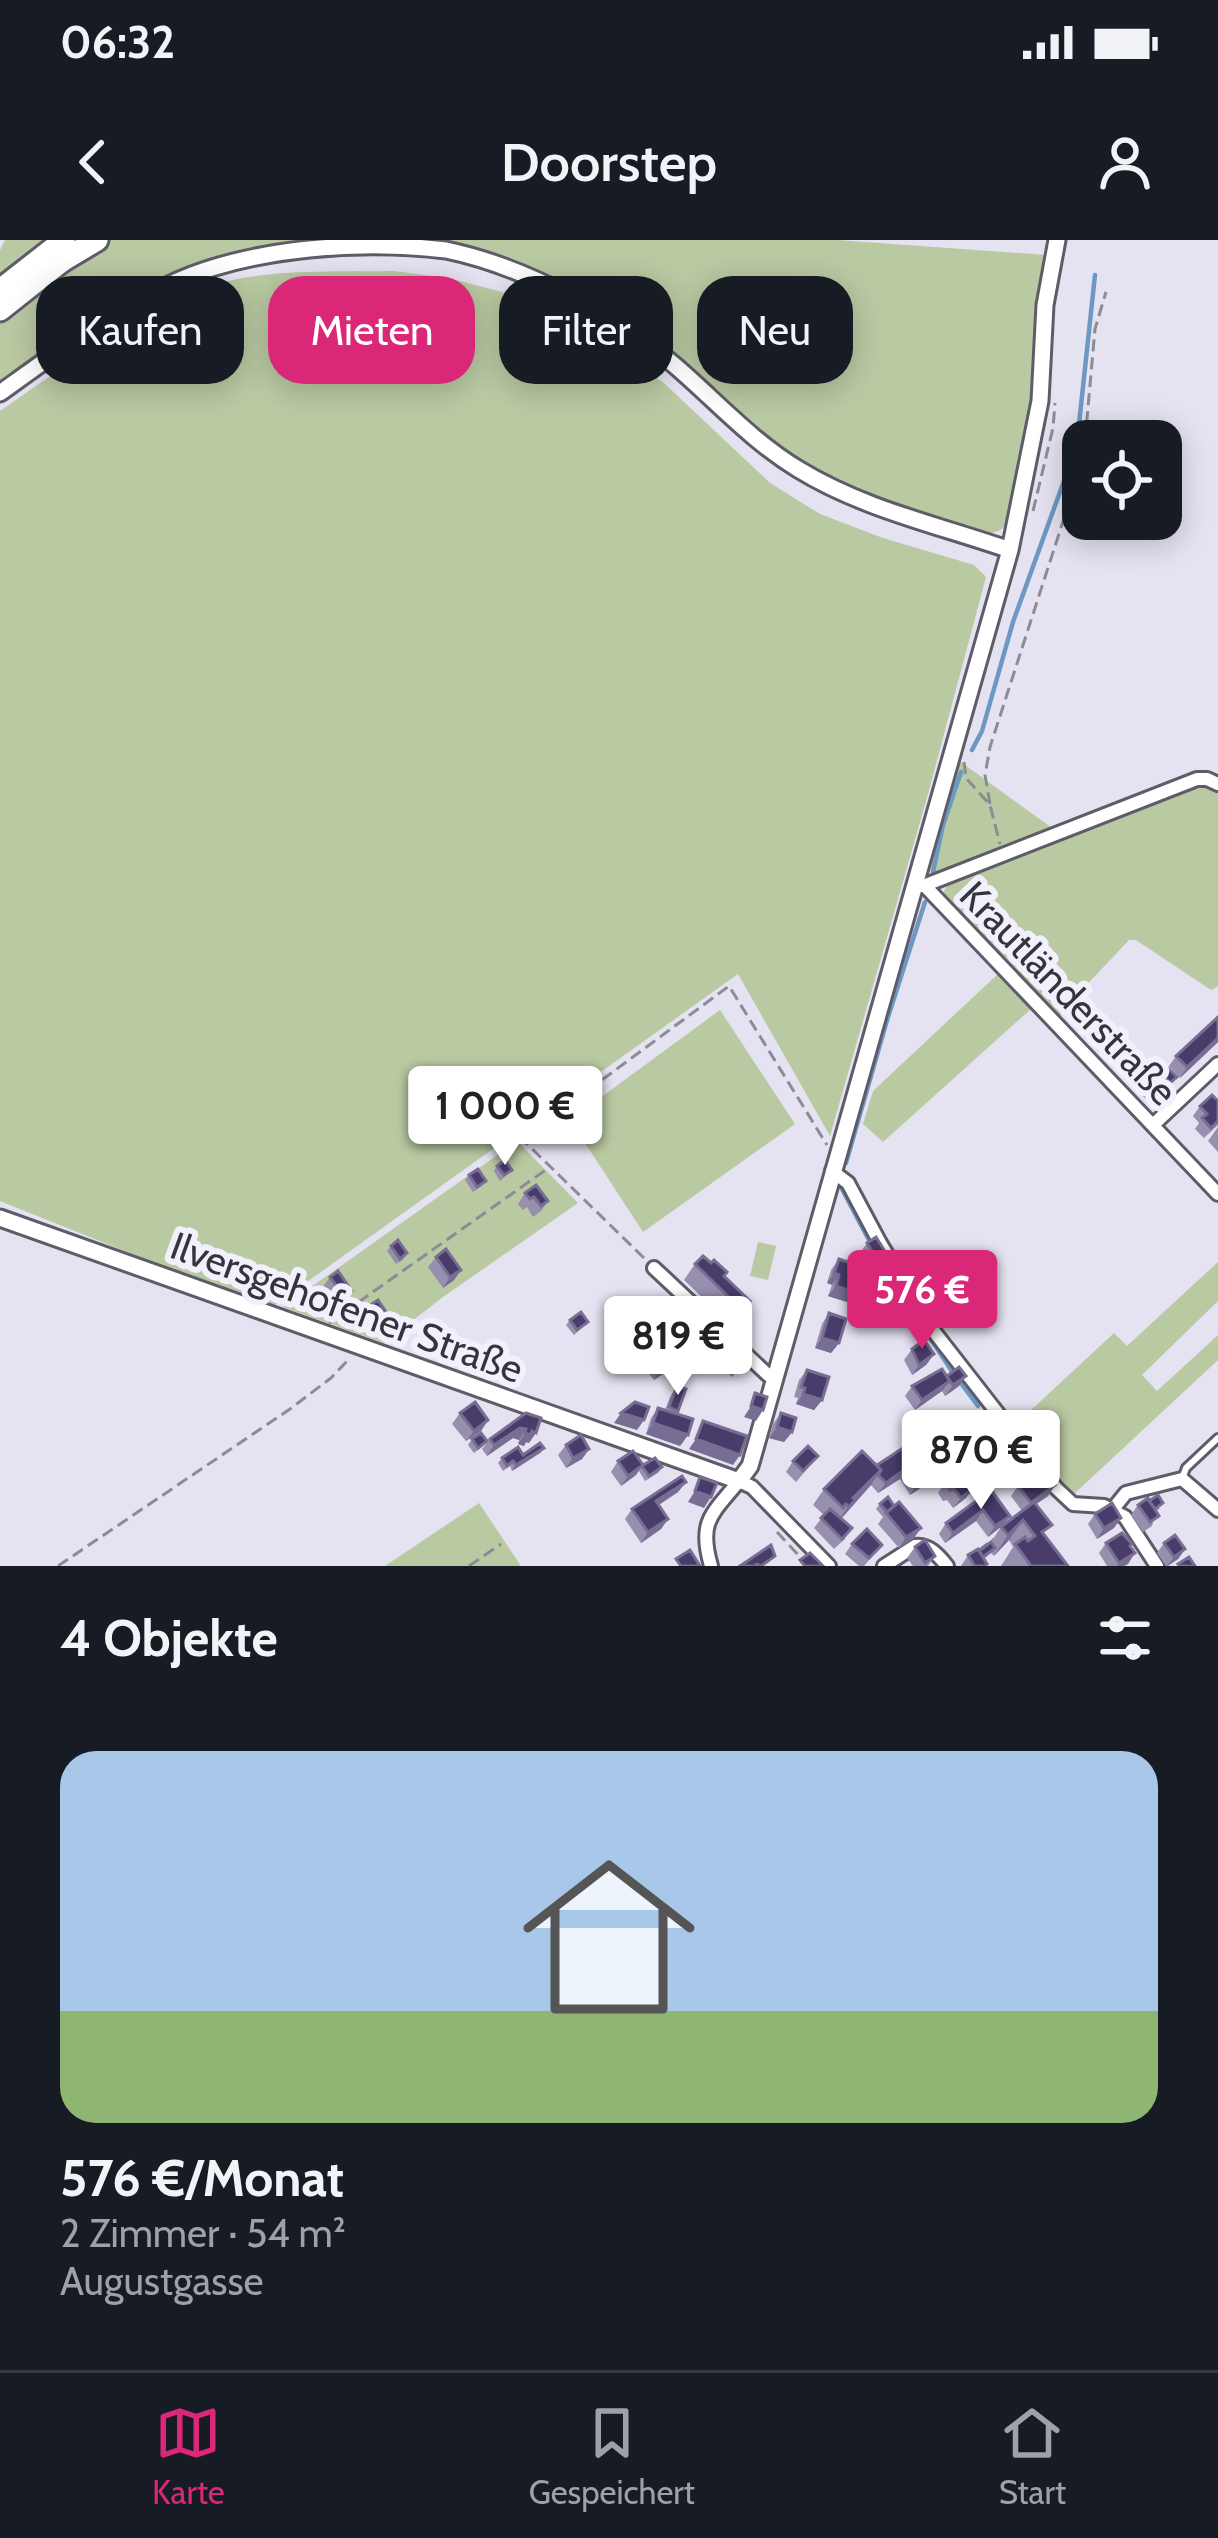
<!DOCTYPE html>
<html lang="de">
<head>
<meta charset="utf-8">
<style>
  :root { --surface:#171b24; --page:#242831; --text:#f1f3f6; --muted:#9ea1a6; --line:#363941; --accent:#db2777 }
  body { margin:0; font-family:Cabin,sans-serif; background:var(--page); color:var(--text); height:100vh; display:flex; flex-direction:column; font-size:45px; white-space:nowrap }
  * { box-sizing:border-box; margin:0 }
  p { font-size:39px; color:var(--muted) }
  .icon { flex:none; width:66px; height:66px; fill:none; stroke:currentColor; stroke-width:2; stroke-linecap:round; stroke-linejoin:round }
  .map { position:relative; height:1326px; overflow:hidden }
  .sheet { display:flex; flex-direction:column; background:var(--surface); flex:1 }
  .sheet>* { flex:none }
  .hud { position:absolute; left:36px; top:36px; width:1146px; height:108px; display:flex; gap:24px }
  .buttons { position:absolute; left:1062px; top:180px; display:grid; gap:24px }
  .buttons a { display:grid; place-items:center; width:120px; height:120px; border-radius:24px; background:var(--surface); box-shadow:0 6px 30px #0003; font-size:60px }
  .price { position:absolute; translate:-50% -102px; padding:0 27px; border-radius:12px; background:#fff; color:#222; font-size:39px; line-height:78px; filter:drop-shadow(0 3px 6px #0008) }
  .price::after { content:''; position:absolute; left:50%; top:72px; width:36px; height:27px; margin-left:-18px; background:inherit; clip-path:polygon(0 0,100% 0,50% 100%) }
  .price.selected { background:var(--accent); color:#fff }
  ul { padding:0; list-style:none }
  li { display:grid; align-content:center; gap:24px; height:636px; padding:0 60px }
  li+li { border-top:3px solid var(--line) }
  li span { display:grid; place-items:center; height:372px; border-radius:36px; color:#555 }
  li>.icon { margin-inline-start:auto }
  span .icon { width:216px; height:216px; fill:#fffc; stroke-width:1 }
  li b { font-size:51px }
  h2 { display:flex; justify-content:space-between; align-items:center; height:144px; padding:0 60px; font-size:51px }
  .tag { padding:0 42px; border-radius:36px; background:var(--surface); box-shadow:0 6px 30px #0003; font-size:42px; line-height:108px }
  .tag.selected { background:var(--accent); color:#fff }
  .status { display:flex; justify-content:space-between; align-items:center; height:84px; padding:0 60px; background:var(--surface); direction:ltr }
  .status svg { height:33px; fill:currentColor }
  header { display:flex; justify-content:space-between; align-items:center; height:156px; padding:0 60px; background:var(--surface); font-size:54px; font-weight:600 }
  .tabs { display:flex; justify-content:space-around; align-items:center; height:168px; border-top:3px solid var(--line); background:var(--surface); font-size:33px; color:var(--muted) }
  .tabs a { display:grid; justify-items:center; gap:6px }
  .tabs .selected { color:var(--accent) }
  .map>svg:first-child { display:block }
  .green { fill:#b9c9a2 }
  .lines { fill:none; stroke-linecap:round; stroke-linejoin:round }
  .stream { stroke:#6b99c2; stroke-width:4.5 }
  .service-casing { stroke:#5e5c68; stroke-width:12 }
  .minor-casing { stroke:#5e5c68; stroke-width:18 }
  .tertiary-casing { stroke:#5e5c68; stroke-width:21 }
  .trunk-casing { stroke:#5e5c68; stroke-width:27 }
  .motorway-casing { stroke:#5e5c68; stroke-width:27 }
  .path { stroke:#8d8b95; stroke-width:3; stroke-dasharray:12 6; stroke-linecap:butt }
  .service { stroke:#fff; stroke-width:6 }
  .minor { stroke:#fff; stroke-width:12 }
  .tertiary { stroke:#fff; stroke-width:15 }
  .trunk { stroke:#fff; stroke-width:21 }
  .motorway { stroke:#fff; stroke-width:21 }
  .wall { fill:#978fae }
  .shaded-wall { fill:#786e93 }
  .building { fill:#493c6b; stroke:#786e93; stroke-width:3 }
  .labels { text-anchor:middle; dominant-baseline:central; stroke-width:12; stroke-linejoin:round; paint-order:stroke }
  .street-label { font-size:39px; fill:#35343a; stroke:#f3f0fe }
</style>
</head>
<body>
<div class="status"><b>06:32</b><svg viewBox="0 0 49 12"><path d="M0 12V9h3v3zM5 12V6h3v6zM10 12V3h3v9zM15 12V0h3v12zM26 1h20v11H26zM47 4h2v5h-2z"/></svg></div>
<header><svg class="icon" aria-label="back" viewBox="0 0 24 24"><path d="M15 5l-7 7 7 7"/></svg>Doorstep<svg class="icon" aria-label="person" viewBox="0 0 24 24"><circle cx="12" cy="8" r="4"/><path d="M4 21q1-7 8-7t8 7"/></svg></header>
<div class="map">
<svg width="1218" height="1326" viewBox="0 0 1218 1326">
  <rect width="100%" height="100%" fill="#e5e2f1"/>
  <path class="green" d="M5,0H51L0,39V10Z
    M109,0H334L285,3L234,15L82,87L73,80L69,84L71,96L0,146V81L61,33Z
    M421,0H837L1046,15C1040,94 1038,174 1017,251C1015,261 1013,277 1006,285C992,302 963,288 946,283C872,264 802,230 743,181C696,142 654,96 601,65C545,33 485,12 421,0Z
    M394,31L449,38L502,52L618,107L666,145L770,243L820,274L883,298L974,325L986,337L928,554L830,896L738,734L269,1069L0,961V171C62,128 138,73 208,47C258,28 341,32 394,31Z
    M958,520L1052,588L932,635L928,623Z
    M1207,547L1218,553V746L1211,750L1136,700H1129L1064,769L1060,776L945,656L944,651L947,645L1195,549Z
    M999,733L1032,768L883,902L863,884L873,851Z
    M720,770L795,884L643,992L570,880Z
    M517,901L578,963L443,1057L384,1103L283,1067Z
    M758,1002L776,1006L768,1040L750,1036Z
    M1218,1022V1061L1142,1135L1157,1151L1218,1095V1120L1075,1253L1061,1243L1016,1184L1114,1093L1127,1106Z
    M479,1263L521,1326H385Z"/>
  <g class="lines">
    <path class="stream" d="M972,510L982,491L1013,382L1069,227L1079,184L1095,35
      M933,632L943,585L961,532
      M846,923L888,777L925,662
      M841,947L872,1006
      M887,1032L953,1133
      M960,1142L978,1166
      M986,1175L1030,1225"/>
    <defs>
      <path id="service" d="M1182,1239L1186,1228L1218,1198"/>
      <path id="minor" d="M923,646L1197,539H1207L1218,544
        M925,646L1218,954
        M1153,885L1218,824
        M832,931L848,943L880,1003L932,1089L1056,1248L1073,1264L1104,1266L1125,1277L1157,1326
        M654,1028L768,1135L774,1137
        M1113,1269L1126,1253L1182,1239L1218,1270
        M711,1326C698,1281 712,1274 739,1241L752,1247L829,1326
        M884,1326L915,1306C929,1304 939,1316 947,1326"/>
      <path id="tertiary" d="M0,153C57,112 113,70 177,41C255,7 362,0 446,10C513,24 579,58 636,96C694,134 737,192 798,229C863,269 938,285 1010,310
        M0,978L739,1241L750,1226L1010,310L1040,161L1045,65L1057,0"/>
      <path id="trunk" d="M0,70L62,21"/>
      <path id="motorway" d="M62,21L97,0
        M0,50L64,0"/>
    </defs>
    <use href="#service" class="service-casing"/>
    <use href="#minor" class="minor-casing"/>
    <use href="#tertiary" class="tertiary-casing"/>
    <use href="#trunk" class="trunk-casing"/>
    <use href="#motorway" class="motorway-casing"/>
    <path class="path" d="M1085,201L1095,89L1106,52
      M1033,271L1053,188L1055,163
      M964,522L966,538L990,565L1000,604
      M990,564L985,535L990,507L1069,263L1083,209
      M644,1018L522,899L729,746L827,905
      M329,1083L547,929
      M777,1292L803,1320
      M978,1311L994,1299
      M58,1326L290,1169L331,1138L349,1119
      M469,1326L501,1304"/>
    <use href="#service" class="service"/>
    <use href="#minor" class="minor"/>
    <use href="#tertiary" class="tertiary"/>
    <use href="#trunk" class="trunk"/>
    <use href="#motorway" class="motorway"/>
  </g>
  <path class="wall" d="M1218,777V802L1180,838L1169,826L1176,816Z
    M1157,831L1177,837L1151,864L1140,853Z
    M1218,861V885L1204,898L1195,889L1199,883L1193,876L1200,866Z
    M1218,887V912L1208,901Z
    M497,926L512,930L500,941L494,931Z
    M469,935L482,946L473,952L465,940Z
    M525,953L548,961L541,971L533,977L527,967L523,970L518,964Z
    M867,1003L880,1021L877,1059L866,1057L873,1031L877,1025L869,1030L860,1013Z
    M391,1006L404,1019L396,1024L387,1011Z
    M436,1017L461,1030L454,1040L443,1048L428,1027Z
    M839,1019L860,1032L847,1062L828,1056L832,1045L827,1043L831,1030Z
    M695,1024L724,1036L750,1061L731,1085L684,1040Z
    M338,1031L344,1061L337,1067L323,1047L330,1037Z
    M372,1064L386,1081L380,1085L368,1069Z
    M829,1073L839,1103L831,1113L815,1108L822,1084Z
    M570,1080L588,1082L574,1095L566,1085Z
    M622,1094L635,1107L627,1112L618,1099Z
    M692,1095L729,1098L705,1126L690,1112L687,1117L654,1140L646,1130L653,1119L689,1100Z
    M912,1109L934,1114L926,1125L912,1135L904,1120Z
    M726,1115L749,1116L732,1137L719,1125Z
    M807,1130L822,1160L814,1170L796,1164L798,1158L794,1157L799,1140Z
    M946,1136H966L959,1146L945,1156L942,1151L915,1170L905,1156L912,1146Z
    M677,1146L678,1171L676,1174L688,1195L680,1206L646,1194L651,1178L658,1168L665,1170L670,1157Z
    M460,1173L488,1180L481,1191L466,1201L452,1184Z
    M526,1173L529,1203L526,1202L524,1206L518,1204L519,1200L513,1198L487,1216L482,1209L490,1199Z
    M781,1173L792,1192L784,1202L769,1198L773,1184Z
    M989,1187L982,1198L957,1215L947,1200L955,1190Z
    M472,1199L483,1206L474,1213L468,1205Z
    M566,1205L589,1209L582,1219L566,1228L558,1215Z
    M906,1206L927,1238L919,1249L910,1255L900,1239L878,1253L871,1245L842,1278L845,1299L834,1309L814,1288L824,1275L813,1265L824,1249L877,1225Z
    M544,1208L540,1213L512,1231L510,1226L503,1231L498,1223L502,1218Z
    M818,1216L796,1242L786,1232L793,1221Z
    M618,1221L636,1235L621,1246L611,1232Z
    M642,1226L662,1227L658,1233L645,1241L639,1231Z
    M686,1242L678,1252L659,1265L668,1279L661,1289L641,1303L625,1279L632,1269Z
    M945,1243L966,1258L953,1268L947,1260L943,1261L938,1253Z
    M1055,1245L1048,1256L1036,1264L1044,1295L1068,1326H1001L1013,1307L1009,1300L994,1316L991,1313L984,1319L987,1324L986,1326H961L968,1315L979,1311L991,1302L1001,1287L1022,1271L1011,1256L1018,1246Z
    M991,1250L1010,1276L1002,1286L988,1297L976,1281L945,1303L939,1294L946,1283Z
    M880,1264L894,1266L914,1298L899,1308L878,1284L883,1277L876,1269Z
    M1138,1265L1160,1268L1156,1271L1152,1286L1143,1292L1131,1275Z
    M1095,1274L1114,1288L1097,1299L1088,1284Z
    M1106,1303L1131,1307L1128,1324L1124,1326H1107L1099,1313Z
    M1164,1303L1185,1309L1178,1319L1168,1326H1166L1157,1313Z
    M852,1304L882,1305L864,1326H859L845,1314Z
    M915,1307L935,1316L928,1326H913L907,1318Z"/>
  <path class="shaded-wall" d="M1218,798V802L1180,838L1187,827Z
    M461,1030L454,1040L443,1048L450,1037Z
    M834,1033L839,1035L832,1045L827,1043Z
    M836,1046L854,1052L847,1062L828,1056Z
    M874,1046L885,1049L877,1059L866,1057Z
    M822,1098L839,1103L831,1113L815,1108Z
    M694,1106L687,1117L654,1140L661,1130Z
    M934,1114L926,1125L912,1135L919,1125Z
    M966,1136L959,1146L945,1156L953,1145Z
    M950,1141L942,1151L915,1170L922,1160Z
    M803,1154L822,1160L814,1170L796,1164Z
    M751,1166L763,1170L756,1181L744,1177Z
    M621,1173L644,1180L637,1190L614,1183Z
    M488,1180L481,1191L466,1201L474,1191Z
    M653,1183L688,1195L680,1206L646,1194Z
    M777,1187L792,1192L784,1202L769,1198Z
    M989,1187L982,1198L957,1215L964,1204Z
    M520,1188L526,1189L519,1200L513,1198L487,1216L494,1205Z
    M532,1191L536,1193L529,1203L526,1202L524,1206L518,1204L525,1193Z
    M696,1199L740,1215L733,1225L689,1209Z
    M544,1208L540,1213L512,1231L516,1225Z
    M589,1209L582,1219L566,1228L573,1218Z
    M643,1225L636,1235L621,1246L628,1236Z
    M907,1228L900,1239L878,1253L886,1243Z
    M881,1230L871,1245L838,1282L853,1258Z
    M927,1238L919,1249L910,1255L917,1244Z
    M686,1242L678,1252L649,1271L656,1261Z
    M1055,1245L1048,1256L1023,1273L1031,1263Z
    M974,1248L966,1258L953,1268L961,1258Z
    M695,1251L711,1257L704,1268L688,1262Z
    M983,1270L976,1281L945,1303L953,1293Z
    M1010,1276L1002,1286L988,1297L995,1286Z
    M1121,1278L1114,1288L1097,1299L1104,1288Z
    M668,1279L661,1289L641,1303L648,1292Z
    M1023,1280L1009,1300L994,1316L1008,1295Z
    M921,1288L914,1298L899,1308L906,1297Z
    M1185,1309L1178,1319L1167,1326L1174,1317Z
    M1135,1313L1128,1324L1124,1326H1117Z"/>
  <path class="building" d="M1218,777V798L1187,827L1176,816Z
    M1164,824L1177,837L1170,843L1157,831Z
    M1159,831L1170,843L1158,854L1147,842Z
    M1212,855L1218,861V881L1211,888L1202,878L1207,874L1200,866Z
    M505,920L512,930L504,935L497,926Z
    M478,929L486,941L477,947L469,935Z
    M536,945L548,961L541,966L534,957L530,959L525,953Z
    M876,997L886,1013L877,1019L867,1003Z
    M398,1000L407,1013L400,1019L391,1006Z
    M446,1009L461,1030L450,1037L436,1017Z
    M703,1016L711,1023L714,1020L727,1032L724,1036L750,1061L742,1070L695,1024Z
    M839,1019L862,1027L860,1032L863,1034L854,1052L836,1046L839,1035L834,1033Z
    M880,1021L891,1024L885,1049L874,1046Z
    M338,1031L352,1051L344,1056L330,1037Z
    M378,1060L389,1076L383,1080L372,1064Z
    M581,1072L588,1082L577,1090L570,1080Z
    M829,1073L846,1079L839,1103L822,1098Z
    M709,1078L729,1098L712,1116L692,1095Z
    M629,1089L639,1102L631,1107L622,1094Z
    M687,1096L694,1106L661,1130L653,1119Z
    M924,1100L934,1114L919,1125L912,1109Z
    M736,1104L749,1116L739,1127L726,1115Z
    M959,1127L966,1136L953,1145L950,1141L922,1160L912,1146L942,1129L949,1140L947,1136Z
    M807,1130L829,1137L822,1160L803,1154L805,1148L801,1147Z
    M677,1146L686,1149L678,1171L669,1167Z
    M755,1153L767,1157L763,1170L751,1166Z
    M475,1162L488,1180L474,1191L460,1173Z
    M635,1162L649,1167L644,1180L621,1173Z
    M658,1168L693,1179L688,1195L653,1183Z
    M526,1173L541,1178L536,1193L532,1191L531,1195L525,1193L526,1189L520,1188L494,1205L490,1199Z
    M781,1173L796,1178L792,1192L777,1187Z
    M980,1173L989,1187L964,1204L955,1190Z
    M703,1181L747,1196L740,1215L696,1199Z
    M481,1193L487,1201L478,1208L472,1199Z
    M581,1195L589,1209L573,1218L566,1205Z
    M540,1203L544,1208L516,1225L513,1221L507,1226L502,1218L518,1207L523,1215Z
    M808,1206L818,1216L803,1231L793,1221Z
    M906,1206L927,1238L917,1244L907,1228L886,1243L878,1235L881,1230L877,1225Z
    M633,1211L643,1225L628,1236L618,1221Z
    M862,1211L881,1230L853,1258L855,1260L849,1267L846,1264L843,1268L824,1249Z
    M655,1218L662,1227L649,1236L642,1226Z
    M1043,1228L1055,1245L1031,1263L1018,1246Z
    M962,1232L974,1248L961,1258L954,1249L950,1250L945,1243Z
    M682,1236L686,1242L656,1261L668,1279L648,1292L632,1269Z
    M700,1237L717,1243L711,1257L695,1251Z
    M991,1250L1010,1276L995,1286L983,1270L953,1293L946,1283Z
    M1158,1255L1163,1263L1155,1269L1149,1261Z
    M888,1257L894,1266L887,1272L880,1264Z
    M1148,1258L1159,1276L1150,1282L1138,1265Z
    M899,1262L921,1288L906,1297L886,1273Z
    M1034,1262L1052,1285L1042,1292L1068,1326H1031L1015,1304L1025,1297L1028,1301L1035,1296L1023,1280L1008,1295L1001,1287Z
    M1112,1263L1121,1278L1104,1288L1095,1274Z
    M830,1269L852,1288L842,1299L821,1278Z
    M867,1289L882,1305L869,1318L852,1304Z
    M1122,1293L1132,1304L1130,1306L1135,1313L1119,1323L1106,1303Z
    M1175,1295L1185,1309L1174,1317L1164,1303Z
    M925,1300L935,1316L925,1323L915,1307Z
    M991,1302L995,1308L983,1317L979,1311Z
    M771,1305L775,1316L761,1326L757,1324L754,1326H740Z
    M978,1309L987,1324L984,1326H975L968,1315Z
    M690,1310L700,1326H681L676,1319Z
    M810,1313L823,1326H805L800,1320Z
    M1189,1317L1195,1326H1180L1178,1324Z"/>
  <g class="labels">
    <g class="street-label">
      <text transform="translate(1069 753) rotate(46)">Krautländerstraße</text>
      <text transform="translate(347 1067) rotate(20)">Ilversgehofener Straße</text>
    </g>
  </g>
</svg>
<div class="buttons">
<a><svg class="icon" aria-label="locate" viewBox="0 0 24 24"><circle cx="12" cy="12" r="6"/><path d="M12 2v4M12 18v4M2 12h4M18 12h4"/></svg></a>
</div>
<b class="price" style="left:505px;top:928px">1 000 €</b>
<b class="price selected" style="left:922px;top:1112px">576 €</b>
<b class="price" style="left:678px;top:1158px">819 €</b>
<b class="price" style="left:981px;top:1272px">870 €</b>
<div class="hud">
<a class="tag">Kaufen</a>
<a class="tag selected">Mieten</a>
<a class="tag">Filter</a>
<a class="tag">Neu</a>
</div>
</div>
<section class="sheet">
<h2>4 Objekte<svg class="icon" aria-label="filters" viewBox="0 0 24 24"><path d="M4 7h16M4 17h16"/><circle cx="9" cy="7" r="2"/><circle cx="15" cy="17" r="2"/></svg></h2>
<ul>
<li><span style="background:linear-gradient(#a9c7e8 70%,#8fb573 0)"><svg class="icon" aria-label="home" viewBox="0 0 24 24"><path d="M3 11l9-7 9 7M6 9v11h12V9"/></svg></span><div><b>576 €/Monat</b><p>2 Zimmer · 54 m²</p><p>Augustgasse</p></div></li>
</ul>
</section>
<nav class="tabs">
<a class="selected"><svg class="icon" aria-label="map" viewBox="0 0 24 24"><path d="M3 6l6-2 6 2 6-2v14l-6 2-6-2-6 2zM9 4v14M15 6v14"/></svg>Karte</a>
<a><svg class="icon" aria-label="saved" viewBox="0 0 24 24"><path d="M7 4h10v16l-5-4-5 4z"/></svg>Gespeichert</a>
<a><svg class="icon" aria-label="home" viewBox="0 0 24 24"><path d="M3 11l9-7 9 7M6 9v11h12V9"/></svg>Start</a>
</nav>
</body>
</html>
